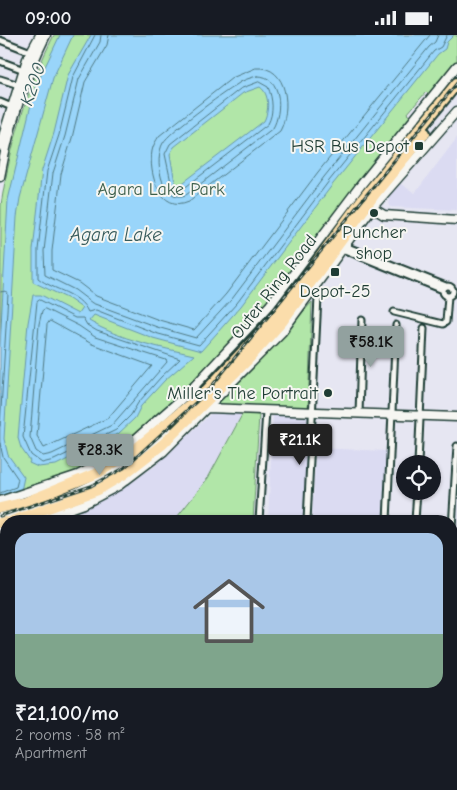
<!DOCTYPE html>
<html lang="en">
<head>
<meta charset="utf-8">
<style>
  :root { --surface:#171b24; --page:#242831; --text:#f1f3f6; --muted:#9ea1a6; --line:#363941; --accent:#92a19f }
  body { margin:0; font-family:"Comic Neue",sans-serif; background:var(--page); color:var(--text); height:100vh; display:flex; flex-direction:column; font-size:19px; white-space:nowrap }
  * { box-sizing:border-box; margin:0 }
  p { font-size:16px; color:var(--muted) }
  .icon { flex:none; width:28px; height:28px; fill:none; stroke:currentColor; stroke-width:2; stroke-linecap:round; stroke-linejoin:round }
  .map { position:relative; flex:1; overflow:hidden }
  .side { position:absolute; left:0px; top:480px; width:458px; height:275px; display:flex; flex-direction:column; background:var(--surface); border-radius:20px 20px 0 0; box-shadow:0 1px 4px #0004 }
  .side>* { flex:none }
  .tools { position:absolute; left:396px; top:420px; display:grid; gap:10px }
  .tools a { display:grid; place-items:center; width:45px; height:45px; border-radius:50%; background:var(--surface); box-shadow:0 1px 4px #0004; font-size:25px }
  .price { position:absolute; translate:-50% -42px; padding:0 11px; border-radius:5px; background:var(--accent); color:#111; font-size:16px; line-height:32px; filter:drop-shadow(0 1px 2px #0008) }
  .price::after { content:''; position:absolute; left:50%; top:30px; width:15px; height:11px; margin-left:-8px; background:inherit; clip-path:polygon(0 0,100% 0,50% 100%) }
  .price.active { background:#222; color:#fff }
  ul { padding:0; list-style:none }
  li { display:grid; align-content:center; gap:10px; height:265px; padding:0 15px }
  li+li { border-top:1px solid var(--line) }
  li span { display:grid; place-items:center; height:155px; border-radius:15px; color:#555 }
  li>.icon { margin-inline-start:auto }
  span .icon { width:90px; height:90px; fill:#fffc; stroke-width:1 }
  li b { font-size:21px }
  .status { display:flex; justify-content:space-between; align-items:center; height:35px; padding:0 25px; background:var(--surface); direction:ltr }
  .status svg { height:14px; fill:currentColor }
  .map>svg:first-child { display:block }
  .built { fill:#dbdbf2 }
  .green { fill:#b1e6a8; stroke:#68926e }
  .water { fill:#99d5fa; stroke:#6898ab; fill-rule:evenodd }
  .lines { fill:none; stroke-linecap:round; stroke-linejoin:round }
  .shore { stroke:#507a83; stroke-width:1 }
  .street-casing { stroke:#1f3d34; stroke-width:9 }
  .secondary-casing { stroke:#1f3d34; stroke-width:11 }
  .highway-casing { stroke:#1f3d34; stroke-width:14 }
  .street { stroke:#f6f6f2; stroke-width:5 }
  .secondary { stroke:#f6f6f2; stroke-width:8 }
  .highway { stroke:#fbddab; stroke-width:10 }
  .rail-casing { stroke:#1f3d34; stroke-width:3 }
  .rail { stroke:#f6f6f2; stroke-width:1; stroke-dasharray:4; stroke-linecap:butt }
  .poi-dot { fill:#1f3d34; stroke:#f6f6f2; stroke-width:2 }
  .labels { text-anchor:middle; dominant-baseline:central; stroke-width:4; stroke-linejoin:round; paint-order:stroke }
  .poi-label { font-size:18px; fill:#1f3d34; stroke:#f6f6f2; text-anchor:end }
  .park-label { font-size:18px; fill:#3c5f4b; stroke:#f6f6f2 }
  .street-label { font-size:18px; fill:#1f3d34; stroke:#f6f6f2 }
  .water-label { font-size:19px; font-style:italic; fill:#375b5c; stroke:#f6f6f2 }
</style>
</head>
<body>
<div class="status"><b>09:00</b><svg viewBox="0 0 49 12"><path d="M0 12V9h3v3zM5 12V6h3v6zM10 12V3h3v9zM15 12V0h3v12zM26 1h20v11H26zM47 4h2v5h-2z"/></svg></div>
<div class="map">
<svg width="457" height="755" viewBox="0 0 457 755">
  <rect width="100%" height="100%" fill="#e6e6f2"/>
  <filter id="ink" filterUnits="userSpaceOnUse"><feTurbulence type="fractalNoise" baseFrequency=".02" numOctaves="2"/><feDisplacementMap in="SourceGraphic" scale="10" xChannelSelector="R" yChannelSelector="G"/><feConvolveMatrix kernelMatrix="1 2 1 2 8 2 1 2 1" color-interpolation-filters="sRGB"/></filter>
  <g filter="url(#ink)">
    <path class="built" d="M457,103V175L390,172L388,161L399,148L415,158Z
      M243,378L208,443L174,486H43L104,464L154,432L211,379Z
      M273,379L309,381L303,486H268Z
      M316,413L387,416L384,486H312Z"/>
    <path class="green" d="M54,0H457V29L431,60L426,57L407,79L412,83L362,142L266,270L162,377L129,405L96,428L47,448L0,464L1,170C10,112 27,53 54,0Z
      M312,267L308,374L214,369L267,317Z
      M243,378L259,380L253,486H174L208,443Z"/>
    <path class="water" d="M60,0H73L53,43L20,163L17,182L4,404L8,420L24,442L21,456L3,461L7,486L6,507L0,510L1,520L0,501L2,500L0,476V310L8,165L35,53Z
      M91,0H454L447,7L445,14L438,19L333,149L241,271L201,316L153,303L94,280L89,286C120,305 159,312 194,320L165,345L141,371L135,383L118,399L56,430L38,432L29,428L30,426L21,413L18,403L28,288L33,260H41L78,279L82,273L69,264L33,247V215L42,135L54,98L68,40ZM260,52C270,59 269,76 264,86L180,150L175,148L170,119L174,112L243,58Z"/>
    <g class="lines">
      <path class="shore" d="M95,0L73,42L59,100L47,136L38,215V243C54,256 79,257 88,277L96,275L155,298L199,310L237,268L329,146L434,16L441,12L447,0
        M101,0L100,7L79,44L65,101L53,138L44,216L45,240L75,255L92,268L157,292L196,303L232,264L324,142L429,12L435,7L438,0
        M109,0L107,10L85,47L72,103L61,139L52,216V235L79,248L96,261L159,285L194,295L226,259L318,137L430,0
        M256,33C289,30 291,76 280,96L189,166C160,179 148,138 152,116C153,110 156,106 159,101L232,43Z
        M257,41C283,40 282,78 273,93L186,160C160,169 154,123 163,108C169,97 223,58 236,50C242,45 250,43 257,41Z
        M259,47L268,52C273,64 274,78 268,89L183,154L172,152L165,119L170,109L240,54Z
        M0,257L6,256L8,259L0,391
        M40,265L75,283H83L87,290L97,296L180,324L161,342L138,368L131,380L116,395L54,425L42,428L31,420L23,402L37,267Z
        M45,274L79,291L95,302L166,325L167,327L112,390L52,419L43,421L36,416L30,402L39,289L42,276Z
        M50,286L92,309L152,331L108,383L44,413L37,401L47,290Z
        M0,408L3,422L18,444L16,452L0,458"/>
      <defs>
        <path id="street" d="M0,5L31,17
          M0,26L24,35
          M0,44L19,50
          M0,67L14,73
          M345,211L446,251
          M342,214L443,255
          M443 256a5 5 0 1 1 10 0a5 5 0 1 1-10 0Z
          M394,277L443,289L446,287L448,261
          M359,379L362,285
          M418,429L424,293
          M259,486L266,376
          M307,486L318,262
          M387,486L396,290
          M415,486L417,456
          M451,509L457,411
          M451,538L457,539
          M0,551H6
          M451,566L452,550
          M0,734H6
          M113,749L114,755
          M284,755V749"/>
        <path id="secondary" d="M0,111L27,24L40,0
          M0,142C9,93 24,44 46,0
          M369,171L384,180L457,185
          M205,370L207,373L457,382
          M0,466L78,440L106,425L131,408L186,360L270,270L360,151L457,31
          M0,482C39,476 88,454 121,433C138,421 154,408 171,397
          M36,486L84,469L118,451L164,416L282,297L372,173L457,76
          M0,495L6,494
          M0,603H6
          M451,670L457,671"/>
        <path id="highway" d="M0,473L26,467L100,437L134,415L206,356L279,278L361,166L457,48
          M12,486L98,455L123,440L163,409L248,325L282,287L375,159L425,98
          M0,488L6,487"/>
      </defs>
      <use href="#street" class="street-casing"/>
      <use href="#secondary" class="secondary-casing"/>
      <use href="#highway" class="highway-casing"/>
      <use href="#street" class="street"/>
      <use href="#secondary" class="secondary"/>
      <use href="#highway" class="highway"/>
      <defs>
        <path id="rail" d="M0,481L91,451L124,433L207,357L457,48"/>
      </defs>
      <use href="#rail" class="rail-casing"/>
      <use href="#rail" class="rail"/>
    </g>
  </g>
  <g class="poi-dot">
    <rect x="414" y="106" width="10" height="10" rx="2.5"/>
    <circle cx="374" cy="178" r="5"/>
    <rect x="330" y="232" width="10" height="10" rx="2.5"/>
    <circle cx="328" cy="358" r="5"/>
  </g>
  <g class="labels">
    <g class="poi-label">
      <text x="409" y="111">HSR Bus Depot</text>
      <text x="374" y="197" text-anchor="middle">Puncher<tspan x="374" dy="21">shop</tspan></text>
      <text x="335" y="256" text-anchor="middle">Depot-25</text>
      <text x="318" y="358">Miller's The Portrait</text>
    </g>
    <g class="park-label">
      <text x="161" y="154">Agara Lake Park</text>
    </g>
    <g class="street-label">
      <text transform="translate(274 252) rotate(-52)">Outer Ring Road</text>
    </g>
    <g class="water-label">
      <text transform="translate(33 49) rotate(-71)">K200</text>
      <text x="116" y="200">Agara Lake</text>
    </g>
  </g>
</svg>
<div class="tools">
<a><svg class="icon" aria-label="locate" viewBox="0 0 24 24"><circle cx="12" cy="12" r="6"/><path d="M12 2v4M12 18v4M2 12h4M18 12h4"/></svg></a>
</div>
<b class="price" style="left:371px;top:333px">₹58.1K</b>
<b class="price active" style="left:300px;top:431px">₹21.1K</b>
<b class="price" style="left:100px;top:441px">₹28.3K</b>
<section class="side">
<ul>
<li><span style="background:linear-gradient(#a9c7e8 65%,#7fa58c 0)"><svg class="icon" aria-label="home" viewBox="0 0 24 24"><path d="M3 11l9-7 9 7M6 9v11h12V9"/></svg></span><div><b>₹21,100/mo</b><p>2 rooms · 58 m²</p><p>Apartment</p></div></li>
</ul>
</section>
</div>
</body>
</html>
